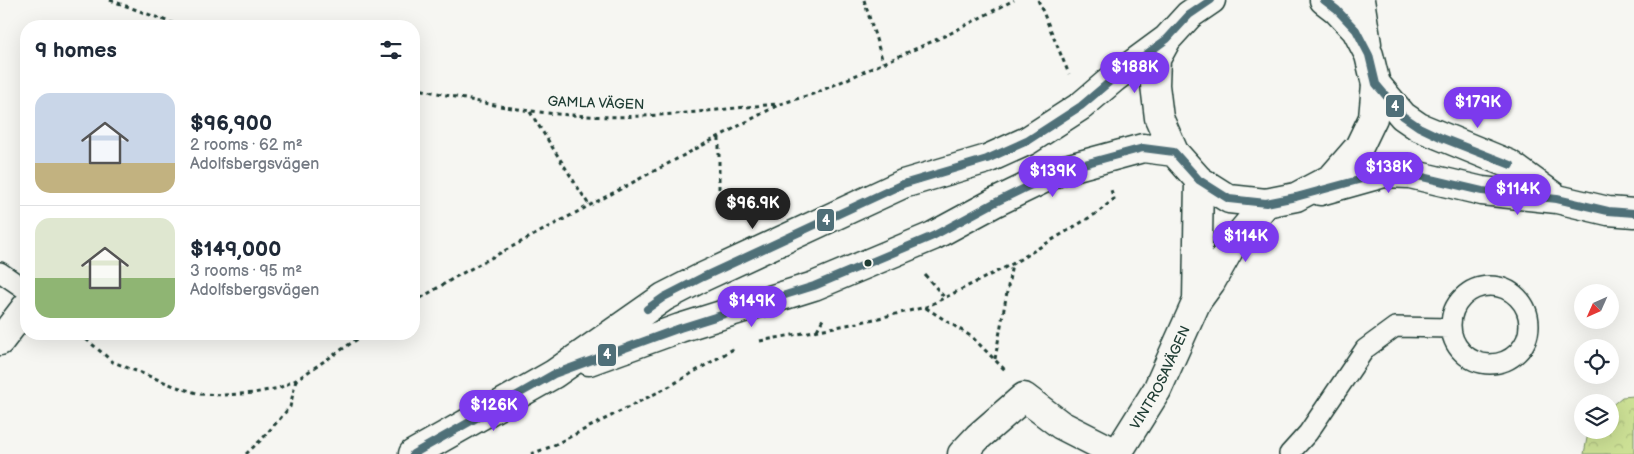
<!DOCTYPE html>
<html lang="en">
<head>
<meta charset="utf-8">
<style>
  :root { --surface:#fff; --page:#f6f6f7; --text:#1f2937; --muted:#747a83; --line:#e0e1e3; --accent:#7c3aed }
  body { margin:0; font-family:"Balsamiq Sans",sans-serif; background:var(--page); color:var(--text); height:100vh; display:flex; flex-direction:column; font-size:19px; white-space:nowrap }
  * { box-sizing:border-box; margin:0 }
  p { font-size:16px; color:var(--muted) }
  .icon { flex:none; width:28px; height:28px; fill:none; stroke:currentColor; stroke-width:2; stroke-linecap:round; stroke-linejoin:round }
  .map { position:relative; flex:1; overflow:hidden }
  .panel { position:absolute; left:20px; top:20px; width:400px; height:320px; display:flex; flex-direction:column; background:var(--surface); border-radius:20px; box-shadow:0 5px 20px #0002 }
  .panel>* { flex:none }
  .needle { width:32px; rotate:225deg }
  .tools { position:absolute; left:1574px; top:284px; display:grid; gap:10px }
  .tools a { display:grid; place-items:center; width:45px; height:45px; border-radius:50%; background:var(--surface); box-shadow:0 5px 20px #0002; font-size:25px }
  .price { position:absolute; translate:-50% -42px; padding:0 11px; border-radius:18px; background:var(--accent); color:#fff; font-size:16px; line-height:32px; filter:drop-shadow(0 1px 2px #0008) }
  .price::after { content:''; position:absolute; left:50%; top:30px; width:15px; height:11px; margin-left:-8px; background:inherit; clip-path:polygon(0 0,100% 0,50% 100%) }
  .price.active { background:#222; color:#fff }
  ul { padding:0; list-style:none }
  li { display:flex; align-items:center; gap:15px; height:125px; padding:0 15px }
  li+li { border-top:1px solid var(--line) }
  li span { display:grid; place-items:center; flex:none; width:140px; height:100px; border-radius:15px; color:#555 }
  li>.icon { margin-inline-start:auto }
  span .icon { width:60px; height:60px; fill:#fffc; stroke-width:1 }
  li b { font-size:21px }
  h2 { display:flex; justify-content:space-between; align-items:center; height:60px; padding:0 15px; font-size:21px }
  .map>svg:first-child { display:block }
  .forest { fill:url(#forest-crowns); stroke:#768e64 }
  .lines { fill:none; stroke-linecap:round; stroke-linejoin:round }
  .lane-casing { stroke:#1f3d34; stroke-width:22 }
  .street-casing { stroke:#1f3d34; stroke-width:31 }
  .secondary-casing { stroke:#1f3d34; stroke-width:31 }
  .path { stroke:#1f3d34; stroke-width:3; stroke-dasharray:4 4; stroke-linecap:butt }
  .lane { stroke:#f6f6f2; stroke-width:19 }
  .street { stroke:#f6f6f2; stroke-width:28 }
  .secondary { stroke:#f6f6f2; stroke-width:28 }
  .bus-1-casing { stroke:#f6f6f2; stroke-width:11 }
  .bus-1 { stroke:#4f6f78; stroke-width:8 }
  .bus-dot { fill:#1f3d34; stroke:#f6f6f2; stroke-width:2 }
  .labels { text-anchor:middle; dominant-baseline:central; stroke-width:4.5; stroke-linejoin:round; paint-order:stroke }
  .street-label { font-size:14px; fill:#1f3d34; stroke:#f6f6f2 }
  .line-badge { stroke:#f6f6f2; stroke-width:2 }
  .badge-label { font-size:14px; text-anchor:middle; font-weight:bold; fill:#fff }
</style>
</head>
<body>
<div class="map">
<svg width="1634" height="454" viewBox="0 0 1634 454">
  <defs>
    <pattern id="forest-crowns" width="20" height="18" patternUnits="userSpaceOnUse" patternTransform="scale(1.25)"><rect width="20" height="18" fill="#cce095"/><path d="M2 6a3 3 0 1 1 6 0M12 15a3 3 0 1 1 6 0" fill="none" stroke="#afc181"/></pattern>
  </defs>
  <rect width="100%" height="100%" fill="#f6f6f2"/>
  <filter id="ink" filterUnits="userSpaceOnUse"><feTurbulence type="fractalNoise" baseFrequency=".02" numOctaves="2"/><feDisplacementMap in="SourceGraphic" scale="10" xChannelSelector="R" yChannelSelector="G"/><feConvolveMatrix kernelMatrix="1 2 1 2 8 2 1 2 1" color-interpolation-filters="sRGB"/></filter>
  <g filter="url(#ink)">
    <path class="forest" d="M1634,396V454H1584L1587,438L1592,430H1610V407L1622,397Z"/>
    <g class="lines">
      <defs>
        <path id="lane" d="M0,272L26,290
          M1451 325a39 39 0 1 1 78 0a39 39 0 1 1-78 0Z
          M1289,454L1308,433L1365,349L1395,327L1450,328"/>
        <g id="street">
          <path d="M1197,301L1199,180"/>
          <path d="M0,341L26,307"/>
          <path d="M962,454L978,437L1024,397L1061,425L1118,454"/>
          <path id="s1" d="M1117,454L1157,390L1197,301L1211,282L1233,243L1266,203"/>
        </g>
        <path id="secondary" d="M1211,0L1189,15L1167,39L1156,59L1155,85L1159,118L1174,152L1199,180L1229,199L1266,203L1296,197L1332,178L1359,147L1373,118L1376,84L1369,55L1356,30L1337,10L1324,0
          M1360,0L1367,44
          M1376,84L1403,116L1419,127L1509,164L1556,198
          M1320,191L1384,173L1410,174L1482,191L1557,199L1608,211L1634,213
          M589,361L680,328L814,286L933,236L994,203L1062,170L1143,148L1174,152
          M413,454L554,374L664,297L703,277L903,184L987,159L1027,141L1081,106L1114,78L1167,39"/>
      </defs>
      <use href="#lane" class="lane-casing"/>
      <use href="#street" class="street-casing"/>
      <use href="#secondary" class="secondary-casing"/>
      <path class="path" d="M110,0L180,26
        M864,0L883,62
        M1038,0L1069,74
        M414,88C466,99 518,112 572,115C640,121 709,110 777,104
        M530,112L589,205
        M719,137V200C729,210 737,217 752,215
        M925,275L945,298
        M414,302L459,275L780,104L816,93L951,33L1014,0
        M926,308L972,337L1005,370
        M817,330L823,319
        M80,334L113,362L177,387L200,394L223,395L254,393L279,388L296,380L365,334
        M760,341L857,323L926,307L1012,264L1097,213L1114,199L1111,190
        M995,359L1012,264
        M246,454L263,438L290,407L296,380
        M531,454L550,447L670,386L735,348"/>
      <use href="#lane" class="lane"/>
      <use href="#street" class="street"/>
      <use href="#secondary" class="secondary"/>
      <defs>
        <path id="bus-1" d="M1324,0L1337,10L1356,30L1369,55L1376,84L1403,116L1419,127L1442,138L1511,165
          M647,309L664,297L703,277L903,184L987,159L1027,141L1081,106L1114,78L1167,39L1189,15L1211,0
          M413,454L554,374L680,328L814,286L933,236L994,203L1062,170L1143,148L1174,152L1199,180L1229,199L1266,203L1296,197L1384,173L1410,174L1482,191L1557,199L1608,211L1634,213"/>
      </defs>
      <use href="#bus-1" class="bus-1-casing"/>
      <use href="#bus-1" class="bus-1"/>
    </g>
  </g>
  <circle class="bus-dot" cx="868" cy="263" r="4.5"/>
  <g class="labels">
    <g class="street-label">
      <text transform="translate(596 103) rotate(2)">GAMLA VÄGEN</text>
      <text stroke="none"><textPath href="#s1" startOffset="88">VINTROSAVÄGEN</textPath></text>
    </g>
  </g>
  <g class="line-badge">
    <rect x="1385" y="94" width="20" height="24" rx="5" fill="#4f6f78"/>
    <rect x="816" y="208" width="19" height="24" rx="5" fill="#4f6f78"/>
    <rect x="597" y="343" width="20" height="24" rx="5" fill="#4f6f78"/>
  </g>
  <g class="badge-label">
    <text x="1395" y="111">4</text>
    <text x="826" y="225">4</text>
    <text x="607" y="359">4</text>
  </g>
</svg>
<div class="tools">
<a><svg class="needle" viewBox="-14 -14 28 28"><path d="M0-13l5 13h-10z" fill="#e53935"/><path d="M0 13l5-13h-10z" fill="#747a83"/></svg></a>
<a><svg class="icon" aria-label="locate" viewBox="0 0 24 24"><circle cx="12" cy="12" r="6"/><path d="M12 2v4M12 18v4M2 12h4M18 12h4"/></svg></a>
<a><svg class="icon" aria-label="layers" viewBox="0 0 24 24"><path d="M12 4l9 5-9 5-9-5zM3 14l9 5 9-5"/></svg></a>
</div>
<b class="price" style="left:1135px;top:94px">$188K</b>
<b class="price" style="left:1478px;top:129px">$179K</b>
<b class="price" style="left:1389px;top:194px">$138K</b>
<b class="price" style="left:1053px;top:198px">$139K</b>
<b class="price" style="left:1518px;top:216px">$114K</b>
<b class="price active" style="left:753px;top:230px">$96.9K</b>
<b class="price" style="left:1246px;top:263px">$114K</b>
<b class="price" style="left:752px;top:328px">$149K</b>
<b class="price" style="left:494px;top:432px">$126K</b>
<section class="panel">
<h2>9 homes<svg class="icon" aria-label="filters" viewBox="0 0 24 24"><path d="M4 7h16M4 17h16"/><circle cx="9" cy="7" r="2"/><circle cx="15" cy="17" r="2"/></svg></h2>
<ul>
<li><span style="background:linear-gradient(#c9d6e8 70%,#c2b280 0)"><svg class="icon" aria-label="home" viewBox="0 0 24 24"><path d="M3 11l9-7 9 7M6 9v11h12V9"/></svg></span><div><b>$96,900</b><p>2 rooms · 62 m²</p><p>Adolfsbergsvägen</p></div></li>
<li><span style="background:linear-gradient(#dfe7d0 60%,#8fb573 0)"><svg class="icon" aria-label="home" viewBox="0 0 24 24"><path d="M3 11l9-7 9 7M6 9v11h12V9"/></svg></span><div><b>$149,000</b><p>3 rooms · 95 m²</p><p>Adolfsbergsvägen</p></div></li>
</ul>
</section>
</div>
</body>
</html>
